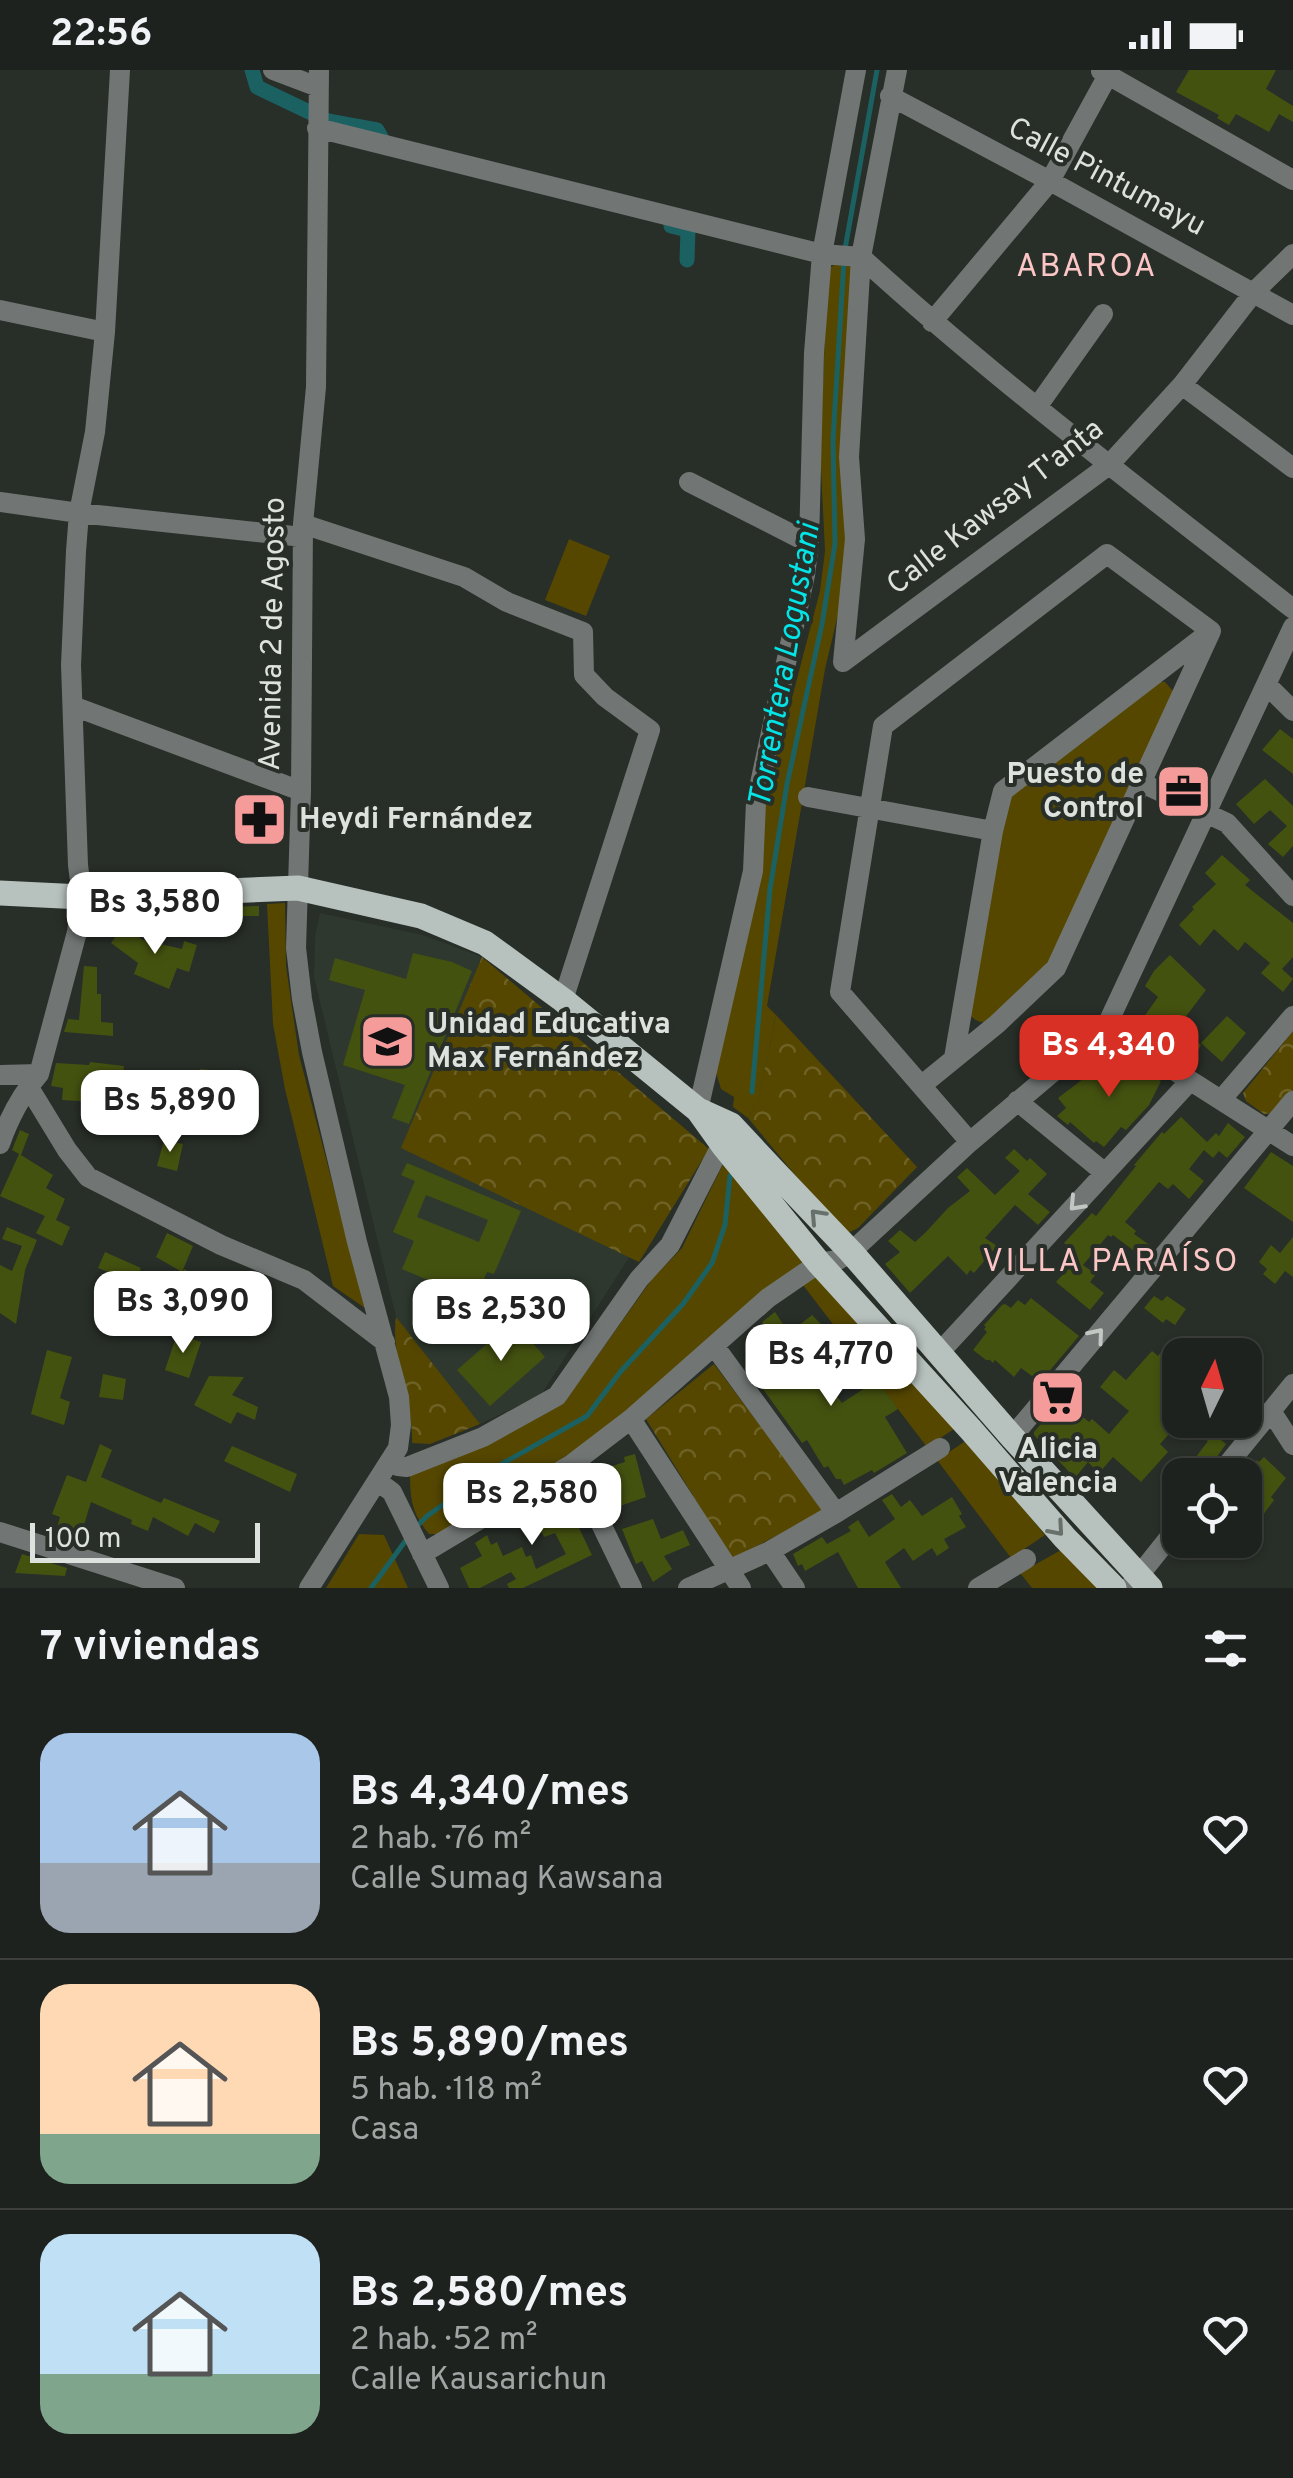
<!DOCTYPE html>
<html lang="es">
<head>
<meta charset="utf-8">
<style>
  :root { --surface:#1e221e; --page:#262a27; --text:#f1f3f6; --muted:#a1a4a4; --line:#3c3f3c; --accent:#d93025 }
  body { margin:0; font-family:Overpass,sans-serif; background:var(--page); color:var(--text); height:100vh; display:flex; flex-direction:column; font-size:38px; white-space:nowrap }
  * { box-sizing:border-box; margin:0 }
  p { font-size:32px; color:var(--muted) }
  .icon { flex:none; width:55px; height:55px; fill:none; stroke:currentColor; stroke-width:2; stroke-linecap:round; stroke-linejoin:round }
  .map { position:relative; height:1518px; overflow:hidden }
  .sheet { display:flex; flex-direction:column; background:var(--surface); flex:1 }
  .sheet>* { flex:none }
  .needle { width:65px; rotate:5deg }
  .tools { position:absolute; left:1162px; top:1268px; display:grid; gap:20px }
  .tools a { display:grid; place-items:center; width:100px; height:100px; border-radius:20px; background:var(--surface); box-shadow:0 2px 8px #0004,0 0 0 2px var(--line); font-size:50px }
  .scale { position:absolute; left:30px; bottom:25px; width:230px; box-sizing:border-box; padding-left:10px; border:5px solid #dee2de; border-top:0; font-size:28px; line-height:35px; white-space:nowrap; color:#dee2de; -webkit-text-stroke:8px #282e28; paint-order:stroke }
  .price { position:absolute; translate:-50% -85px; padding:0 22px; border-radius:20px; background:#fff; color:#222; font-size:32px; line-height:65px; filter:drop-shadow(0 2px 5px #0008) }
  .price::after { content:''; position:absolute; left:50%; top:60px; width:30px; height:22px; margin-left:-15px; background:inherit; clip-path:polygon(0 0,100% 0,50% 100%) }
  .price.selected { background:var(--accent); color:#fff }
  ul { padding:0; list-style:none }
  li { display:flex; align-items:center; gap:30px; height:250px; padding:0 40px }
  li+li { border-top:2px solid var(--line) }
  li span { display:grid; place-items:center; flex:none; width:280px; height:200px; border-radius:30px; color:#555 }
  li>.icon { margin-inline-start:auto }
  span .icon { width:120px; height:120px; fill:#fffc; stroke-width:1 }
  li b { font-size:42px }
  h2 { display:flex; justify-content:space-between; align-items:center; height:120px; padding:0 40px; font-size:42px }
  .status { display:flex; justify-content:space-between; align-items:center; height:70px; padding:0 50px; background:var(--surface); direction:ltr }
  .status svg { height:28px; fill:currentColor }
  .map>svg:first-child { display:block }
  .built { fill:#2e382e }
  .grass { fill:#554700 }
  .park { fill:url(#park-crowns) }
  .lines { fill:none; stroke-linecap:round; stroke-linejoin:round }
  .stream { stroke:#1c6162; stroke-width:5 }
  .canal { stroke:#1c6162; stroke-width:15 }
  .building { fill:#445210; fill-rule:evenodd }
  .minor { stroke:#717674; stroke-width:20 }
  .major { stroke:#b7c1bd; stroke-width:25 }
  .oneway { stroke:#c3c7c4 }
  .oneway2 { stroke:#68706b }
  .labels { text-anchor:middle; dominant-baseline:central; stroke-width:8; stroke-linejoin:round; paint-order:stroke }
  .street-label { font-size:30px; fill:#dee2de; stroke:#282e28 }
  .poi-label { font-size:30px; font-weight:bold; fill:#dee2de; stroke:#282e28; text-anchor:start }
  .neighbourhood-label { font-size:32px; letter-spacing:2.5px; fill:#fbc6c5; stroke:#282e28 }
  .water-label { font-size:32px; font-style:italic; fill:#04e3e5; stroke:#282e28 }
</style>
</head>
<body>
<div class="status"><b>22:56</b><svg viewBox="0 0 49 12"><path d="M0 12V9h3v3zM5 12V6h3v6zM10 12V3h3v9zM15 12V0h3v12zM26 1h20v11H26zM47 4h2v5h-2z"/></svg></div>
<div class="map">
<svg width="1293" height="1518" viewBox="0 0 1293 1518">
  <defs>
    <pattern id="park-crowns" width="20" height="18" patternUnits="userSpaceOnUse" patternTransform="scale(2.5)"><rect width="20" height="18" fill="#554700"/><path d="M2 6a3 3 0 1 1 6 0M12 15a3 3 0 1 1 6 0" fill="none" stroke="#6d6125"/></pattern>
  </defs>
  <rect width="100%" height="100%" fill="#282e28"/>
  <path class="built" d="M320,843L423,865L482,887L402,1078L630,1186L541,1325L480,1354L403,1259L396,1247L314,907L315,866Z"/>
  <path class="grass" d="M837,193L848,194L855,198L848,477L841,532L825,599L767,936L776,945L759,1029L748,1048L733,1037L734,1027L721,1019L715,999L766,727L820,521L825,481L820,379L827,220L831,197Z
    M569,469L610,486L586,546L545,530Z
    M1158,612H1165L1174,622L1049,899L990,952C980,953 975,951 969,944L1004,732Z
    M285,833L286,896L299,985L365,1238L333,1216L285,1019L273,954L267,834Z
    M723,1094L804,1191C744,1238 689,1293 628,1341C570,1387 504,1425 442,1464H429C413,1445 410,1431 410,1405L449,1390L564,1333L652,1209L682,1178Z
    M816,1204L954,1359L927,1377L803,1215Z
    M967,1370L1045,1465L1011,1488L937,1390Z
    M359,1464L384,1465L408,1518H326Z
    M1061,1480L1097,1518H1032L1020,1503Z"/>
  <path class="park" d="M482,887L709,1079L639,1192L401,1078Z
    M776,945L917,1097L858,1158L850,1162L840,1159L748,1048L759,1028Z
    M1293,961V1020L1274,1043L1264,1044L1246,1031L1243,1023Z
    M396,1247L480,1354L430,1374L412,1373C414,1330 390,1289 396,1247Z
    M714,1294L824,1441L732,1489L646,1349Z"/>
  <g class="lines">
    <path class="stream" d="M845,179L877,0
      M752,1022L770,819L787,714L822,554L835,474L833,369L844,190
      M416,1457L427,1446L500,1395L587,1346L621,1301L683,1234L712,1193L725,1155L730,1106
      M371,1518L409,1466"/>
    <path class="canal" d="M252,0L257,17L328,51L377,60L387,78
      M671,156L688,160L687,190"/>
  </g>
  <path class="building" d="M1189,0H1276L1266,19L1293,36V52L1279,44L1269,62L1236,44L1229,55L1217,48L1219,45L1176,22Z
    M1280,659L1293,669V704L1262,680Z
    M1265,709L1293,736V776L1283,787L1268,774L1287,756L1270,740L1254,754L1236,734Z
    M1222,785L1250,810L1245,815L1293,853V887L1282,899L1293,909L1283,922L1261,903L1270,893L1245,872L1238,881L1214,859L1200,876L1179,855L1194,839L1192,837L1216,814L1205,803Z
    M259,836V846H201V838Z
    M123,856L143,870L182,879L184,871L197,875L189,902L177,898L169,919L134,904L138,893L111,873Z
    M413,883L452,892L472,901L409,1054L392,1048L405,1015L343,995L365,920L329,910L335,888L406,909Z
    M1170,885L1206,920L1184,949L1186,951L1180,960L1201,975L1192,991L1180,983L1183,980L1141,951L1158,927L1145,916L1154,901Z
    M84,896L97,897V924H101V952L113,953V966L64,962L68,949L79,950Z
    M1227,946L1246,963L1222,992L1201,973Z
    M1119,985L1161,1011L1149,1035L1126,1060L1121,1057L1104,1077L1096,1071L1094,1073L1070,1052L1068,1055L1057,1046L1066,1038L1058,1028L1096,999L1103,1001L1104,994L1114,996Z
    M90,992L124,996L119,1046L93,1043L96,1032L62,1030L63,1018L51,1016L56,993L89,995Z
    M200,999L245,1003L244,1015L200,1010Z
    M1181,1047L1207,1072L1216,1063L1219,1066L1228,1053L1245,1067L1227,1088L1219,1081L1213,1088L1204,1080L1189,1099L1204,1111L1189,1129L1173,1114L1168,1119L1159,1112L1125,1152L1136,1161L1134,1164L1151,1176L1142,1187L1113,1165L1111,1167L1108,1165L1083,1195L1096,1204L1090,1212L1104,1223L1090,1240L1056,1212L1069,1198L1063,1192L1074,1181L1064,1173L1092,1143L1096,1146L1136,1096L1134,1095L1162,1062L1164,1064Z
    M20,1060L29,1064L21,1085L53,1105L46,1118L65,1129L56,1150L70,1157L62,1176L36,1163L45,1146L0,1126L19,1084L12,1080Z
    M164,1070L183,1074L177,1101L157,1096Z
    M1014,1079L1027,1091L1030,1088L1047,1104L1028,1124L1050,1142L1038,1155L1015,1135L985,1168L997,1176L974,1203L970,1200L967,1205L948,1186L910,1223L885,1194L900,1182L888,1171L900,1160L915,1172L926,1162L948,1138L970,1121L957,1107L967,1098L995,1125L1020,1101L1005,1088Z
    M1271,1082L1293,1096V1152L1244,1118Z
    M407,1093L521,1141L494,1204L487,1202L475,1230L402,1199L414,1171L393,1162L415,1111L401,1105ZM426,1125L488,1150L479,1172L417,1147Z
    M7,1157L37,1170L25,1200L16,1254L0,1243V1195L12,1201L22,1176L2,1169Z
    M167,1163L193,1176L182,1202L156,1187Z
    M1293,1167V1207L1285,1201L1275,1214L1263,1204L1267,1199L1259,1192L1271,1175L1280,1183Z
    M105,1182L141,1198L135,1212L98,1198Z
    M184,1199L196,1205L194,1209L213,1219L205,1246L183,1235L174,1255L161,1248Z
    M1154,1226L1162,1231L1167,1226L1186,1239L1175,1255L1166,1249L1163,1253L1144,1238Z
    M1031,1228L1079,1266L1040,1312L1021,1298L1014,1307L995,1290L993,1293L990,1290H986L973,1280L987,1262L984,1259L986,1257L984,1255L1002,1235L1005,1234L1011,1238L1018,1230L1025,1235Z
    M775,1242L789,1263L812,1245L826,1259L806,1273L830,1312L827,1313L842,1333L877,1310L898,1339L885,1347L907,1383L874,1403L872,1400L844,1415L841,1409H836L828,1396L824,1398L807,1370L802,1373L763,1319L782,1307L775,1297L787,1287L762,1252Z
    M513,1251L545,1287L490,1336L457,1300Z
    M177,1264L201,1272L189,1308L165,1300Z
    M1181,1269L1192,1277L1187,1285H1180V1352L1160,1374L1168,1382L1141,1412L1113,1387L1099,1403L1088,1392L1075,1408L1034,1365V1362L1062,1330L1089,1352L1092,1349L1109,1364L1129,1341L1100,1317L1114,1300L1126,1310L1152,1281L1158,1286L1164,1278L1170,1282Z
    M47,1280L72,1287L60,1328L70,1332L64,1355L31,1344Z
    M103,1304L126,1309L123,1330L99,1327Z
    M209,1306L244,1307L232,1325L258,1337L255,1350L237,1342L231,1354L194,1335Z
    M1198,1350H1236L1221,1370L1226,1374L1204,1405L1190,1395L1208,1371L1204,1368L1210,1361Z
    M100,1374L112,1380L101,1407L161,1433L164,1428L220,1451L214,1463L195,1453L188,1466L153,1447L148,1461L131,1454L132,1450L91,1432L80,1468L73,1469L65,1465L63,1460L57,1458L60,1447L52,1444L67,1405L86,1412Z
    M232,1376L297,1404L290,1422L224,1391Z
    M635,1384L646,1427L614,1438L603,1399L625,1392L624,1387Z
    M1264,1387L1286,1408L1271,1427L1274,1430L1245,1470V1407L1257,1390L1259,1392Z
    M567,1420L583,1454L578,1456L592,1485L523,1518H509L507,1514L516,1509L511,1502L480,1518H469L460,1498L482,1486L475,1473L487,1465L491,1475L497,1472L503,1486L522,1477L526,1487L531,1485L536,1499L566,1484L555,1463L544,1467L529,1436L542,1428L543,1432Z
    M892,1424L901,1437L910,1430L922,1446L952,1427L962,1444L959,1446L966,1457L944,1469L949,1478L937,1486L932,1478L913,1491L904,1478L885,1492L901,1518H858L838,1482L805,1501L802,1494L798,1496L793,1484L822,1467L827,1474L851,1461L848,1457L858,1450L869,1467L895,1449L882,1430Z
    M653,1449L661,1469L683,1460L690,1475L664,1486L672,1499L653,1512L642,1491L636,1494L622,1459Z
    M22,1484L67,1498L65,1506L15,1503Z"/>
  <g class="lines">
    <path class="minor" d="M273,0L318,17
      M1101,1L1293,110
      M890,26L1050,111L1293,245
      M317,58L822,184L861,187
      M861,187C998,312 1147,424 1293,539
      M0,240L105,262
      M932,252L1050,111L1108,5
      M1182,315L1293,398
      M1037,337L1103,244
      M689,412L809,473
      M0,432L79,443L303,467
      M303,454L464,507L507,532L583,562L584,605L605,627L650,660L563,930
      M843,592L1109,395L1182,315L1254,222L1293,184
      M843,592L855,469L849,387L861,187L897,0
      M1267,615L1293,641
      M73,636L301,721
      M1142,713L1227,753L1293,826
      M808,727L993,761
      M1106,957L1293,1076
      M954,988L993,761L1003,721L1210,562
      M0,1005L39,1004
      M922,1015L997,954L1056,898L1211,561
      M28,1016L67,1080L88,1107L221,1175L304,1210L385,1272
      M1221,1030L1293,946
      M1017,1031L1105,1103
      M698,1040L753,801L756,732L805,505L809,473L814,283L822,184L856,0
      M970,1072L840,922L883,656L1107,484L1211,561
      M0,1074C9,1048 21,1025 39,1004L77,862L82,827L78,795L71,595L76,481L79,443L95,362L105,262L120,0
      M715,1277L836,1443
      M939,1283L1190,1011
      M1271,1341L1293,1375
      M631,1349L741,1518
      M1012,1367L1293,1031
      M390,1391L398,1396L407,1397L483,1367L557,1326L639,1209L670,1175L726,1066
      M572,1394L632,1518
      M1219,1405L1293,1314
      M377,1411L392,1422L439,1518
      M0,1462L175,1518
      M770,1481L795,1518
      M422,1484L572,1394L631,1349L768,1228L819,1193L838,1190L851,1182L970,1072L1106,957L1293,557
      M309,1518L398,1378L401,1355L399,1327L357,1172L312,982L302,929L296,878L301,721L303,454L316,317L319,0
      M688,1518L770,1481L836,1443L940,1378
      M978,1518L1026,1489
      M1129,1518L1180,1454"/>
    <path class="major" d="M0,823L82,827L298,818L421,846L485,873L563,930L698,1040L723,1075L819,1193L971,1360L1065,1468L1114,1518
      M698,1040L731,1055L773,1100L851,1182L1012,1367L1150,1518"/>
  </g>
  <defs><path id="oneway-chevron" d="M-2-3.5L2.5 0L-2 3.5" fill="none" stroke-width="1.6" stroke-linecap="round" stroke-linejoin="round" transform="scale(2.5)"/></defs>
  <g class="oneway">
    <use href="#oneway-chevron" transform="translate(1076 1134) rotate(133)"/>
    <use href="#oneway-chevron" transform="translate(1097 1265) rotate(-50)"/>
  </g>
  <g class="oneway2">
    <use href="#oneway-chevron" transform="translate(817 1146) rotate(-133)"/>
    <use href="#oneway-chevron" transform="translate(1057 1459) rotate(49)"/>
  </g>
  <defs>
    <symbol id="office-square" viewBox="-11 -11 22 22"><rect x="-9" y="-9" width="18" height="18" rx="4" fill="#f59b9a" stroke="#282e28"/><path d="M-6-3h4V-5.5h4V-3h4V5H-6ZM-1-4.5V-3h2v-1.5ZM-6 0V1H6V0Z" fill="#111"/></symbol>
    <symbol id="pharmacy-square" viewBox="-11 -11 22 22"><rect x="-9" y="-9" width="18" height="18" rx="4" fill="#f59b9a" stroke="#282e28"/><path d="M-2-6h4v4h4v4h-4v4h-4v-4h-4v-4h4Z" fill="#111"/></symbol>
    <symbol id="school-square" viewBox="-11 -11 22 22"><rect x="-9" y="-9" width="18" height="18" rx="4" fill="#f59b9a" stroke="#282e28"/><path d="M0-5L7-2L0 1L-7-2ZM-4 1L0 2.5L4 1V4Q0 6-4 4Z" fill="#111"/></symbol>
    <symbol id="supermarket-square" viewBox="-11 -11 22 22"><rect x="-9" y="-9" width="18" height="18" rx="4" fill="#f59b9a" stroke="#282e28"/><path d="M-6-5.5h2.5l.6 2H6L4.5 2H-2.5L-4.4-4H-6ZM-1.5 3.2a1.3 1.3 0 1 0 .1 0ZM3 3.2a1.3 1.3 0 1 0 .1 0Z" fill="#111"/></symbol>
  </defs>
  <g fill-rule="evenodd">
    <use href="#office-square" x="1152" y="690" width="63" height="63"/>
    <use href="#pharmacy-square" x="228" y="718" width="63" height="63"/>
    <use href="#school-square" x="356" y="940" width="63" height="63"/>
    <use href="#supermarket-square" x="1026" y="1296" width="63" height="63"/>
  </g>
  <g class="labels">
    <g class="street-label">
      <text transform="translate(1106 108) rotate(28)">Calle Pintumayu</text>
      <text transform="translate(996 438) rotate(-38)">Calle Kawsay T'anta</text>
      <text transform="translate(274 564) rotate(-89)">Avenida 2 de Agosto</text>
    </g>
    <g class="poi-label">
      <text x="1144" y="705" text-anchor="end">Puesto de<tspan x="1144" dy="34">Control</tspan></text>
      <text x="299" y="750">Heydi Fernández</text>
      <text x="427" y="955">Unidad Educativa<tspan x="427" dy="34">Max Fernández</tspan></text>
      <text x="1058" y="1380" text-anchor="middle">Alicia<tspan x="1058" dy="34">Valencia</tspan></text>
    </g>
    <g class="neighbourhood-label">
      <text x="1087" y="198">ABAROA</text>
      <text x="1111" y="1193">VILLA PARAÍSO</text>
    </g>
    <g class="water-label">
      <text transform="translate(786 596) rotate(-80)">Torrentera Logustani</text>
    </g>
  </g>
</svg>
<div class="tools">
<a><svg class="needle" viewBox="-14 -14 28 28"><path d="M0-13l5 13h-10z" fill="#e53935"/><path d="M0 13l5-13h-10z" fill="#a1a4a4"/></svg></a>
<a><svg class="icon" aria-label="locate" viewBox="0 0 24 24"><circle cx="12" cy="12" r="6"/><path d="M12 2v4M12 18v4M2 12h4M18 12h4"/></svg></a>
</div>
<div class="scale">100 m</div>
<b class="price" style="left:155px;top:887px">Bs 3,580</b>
<b class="price selected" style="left:1109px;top:1030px">Bs 4,340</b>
<b class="price" style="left:170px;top:1085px">Bs 5,890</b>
<b class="price" style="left:183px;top:1286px">Bs 3,090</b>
<b class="price" style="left:501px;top:1294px">Bs 2,530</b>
<b class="price" style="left:831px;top:1339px">Bs 4,770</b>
<b class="price" style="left:532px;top:1478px">Bs 2,580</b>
</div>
<section class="sheet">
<h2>7 viviendas<svg class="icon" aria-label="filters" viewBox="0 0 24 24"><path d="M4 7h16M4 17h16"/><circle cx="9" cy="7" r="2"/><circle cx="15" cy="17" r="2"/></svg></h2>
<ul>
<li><span style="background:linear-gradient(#a9c7e8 65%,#9aa5b1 0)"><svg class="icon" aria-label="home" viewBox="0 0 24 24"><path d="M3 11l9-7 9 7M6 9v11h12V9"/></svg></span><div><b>Bs 4,340/mes</b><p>2 hab. · 76 m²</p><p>Calle Sumag Kawsana</p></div><svg class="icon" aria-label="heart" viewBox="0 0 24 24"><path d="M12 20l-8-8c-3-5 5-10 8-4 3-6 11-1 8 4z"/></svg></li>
<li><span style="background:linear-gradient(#ffd9b3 75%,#7fa58c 0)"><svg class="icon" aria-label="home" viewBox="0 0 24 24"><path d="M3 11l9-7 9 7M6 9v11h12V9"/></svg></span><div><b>Bs 5,890/mes</b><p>5 hab. · 118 m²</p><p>Casa</p></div><svg class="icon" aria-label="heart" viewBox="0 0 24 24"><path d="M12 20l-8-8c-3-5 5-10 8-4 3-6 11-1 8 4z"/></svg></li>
<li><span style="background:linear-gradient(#bfe0f5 70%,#7fa58c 0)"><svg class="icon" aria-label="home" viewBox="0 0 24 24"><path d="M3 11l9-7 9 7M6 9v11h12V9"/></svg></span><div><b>Bs 2,580/mes</b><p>2 hab. · 52 m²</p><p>Calle Kausarichun</p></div><svg class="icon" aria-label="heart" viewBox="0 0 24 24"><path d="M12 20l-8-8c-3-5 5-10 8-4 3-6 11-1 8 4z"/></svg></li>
</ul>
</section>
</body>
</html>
